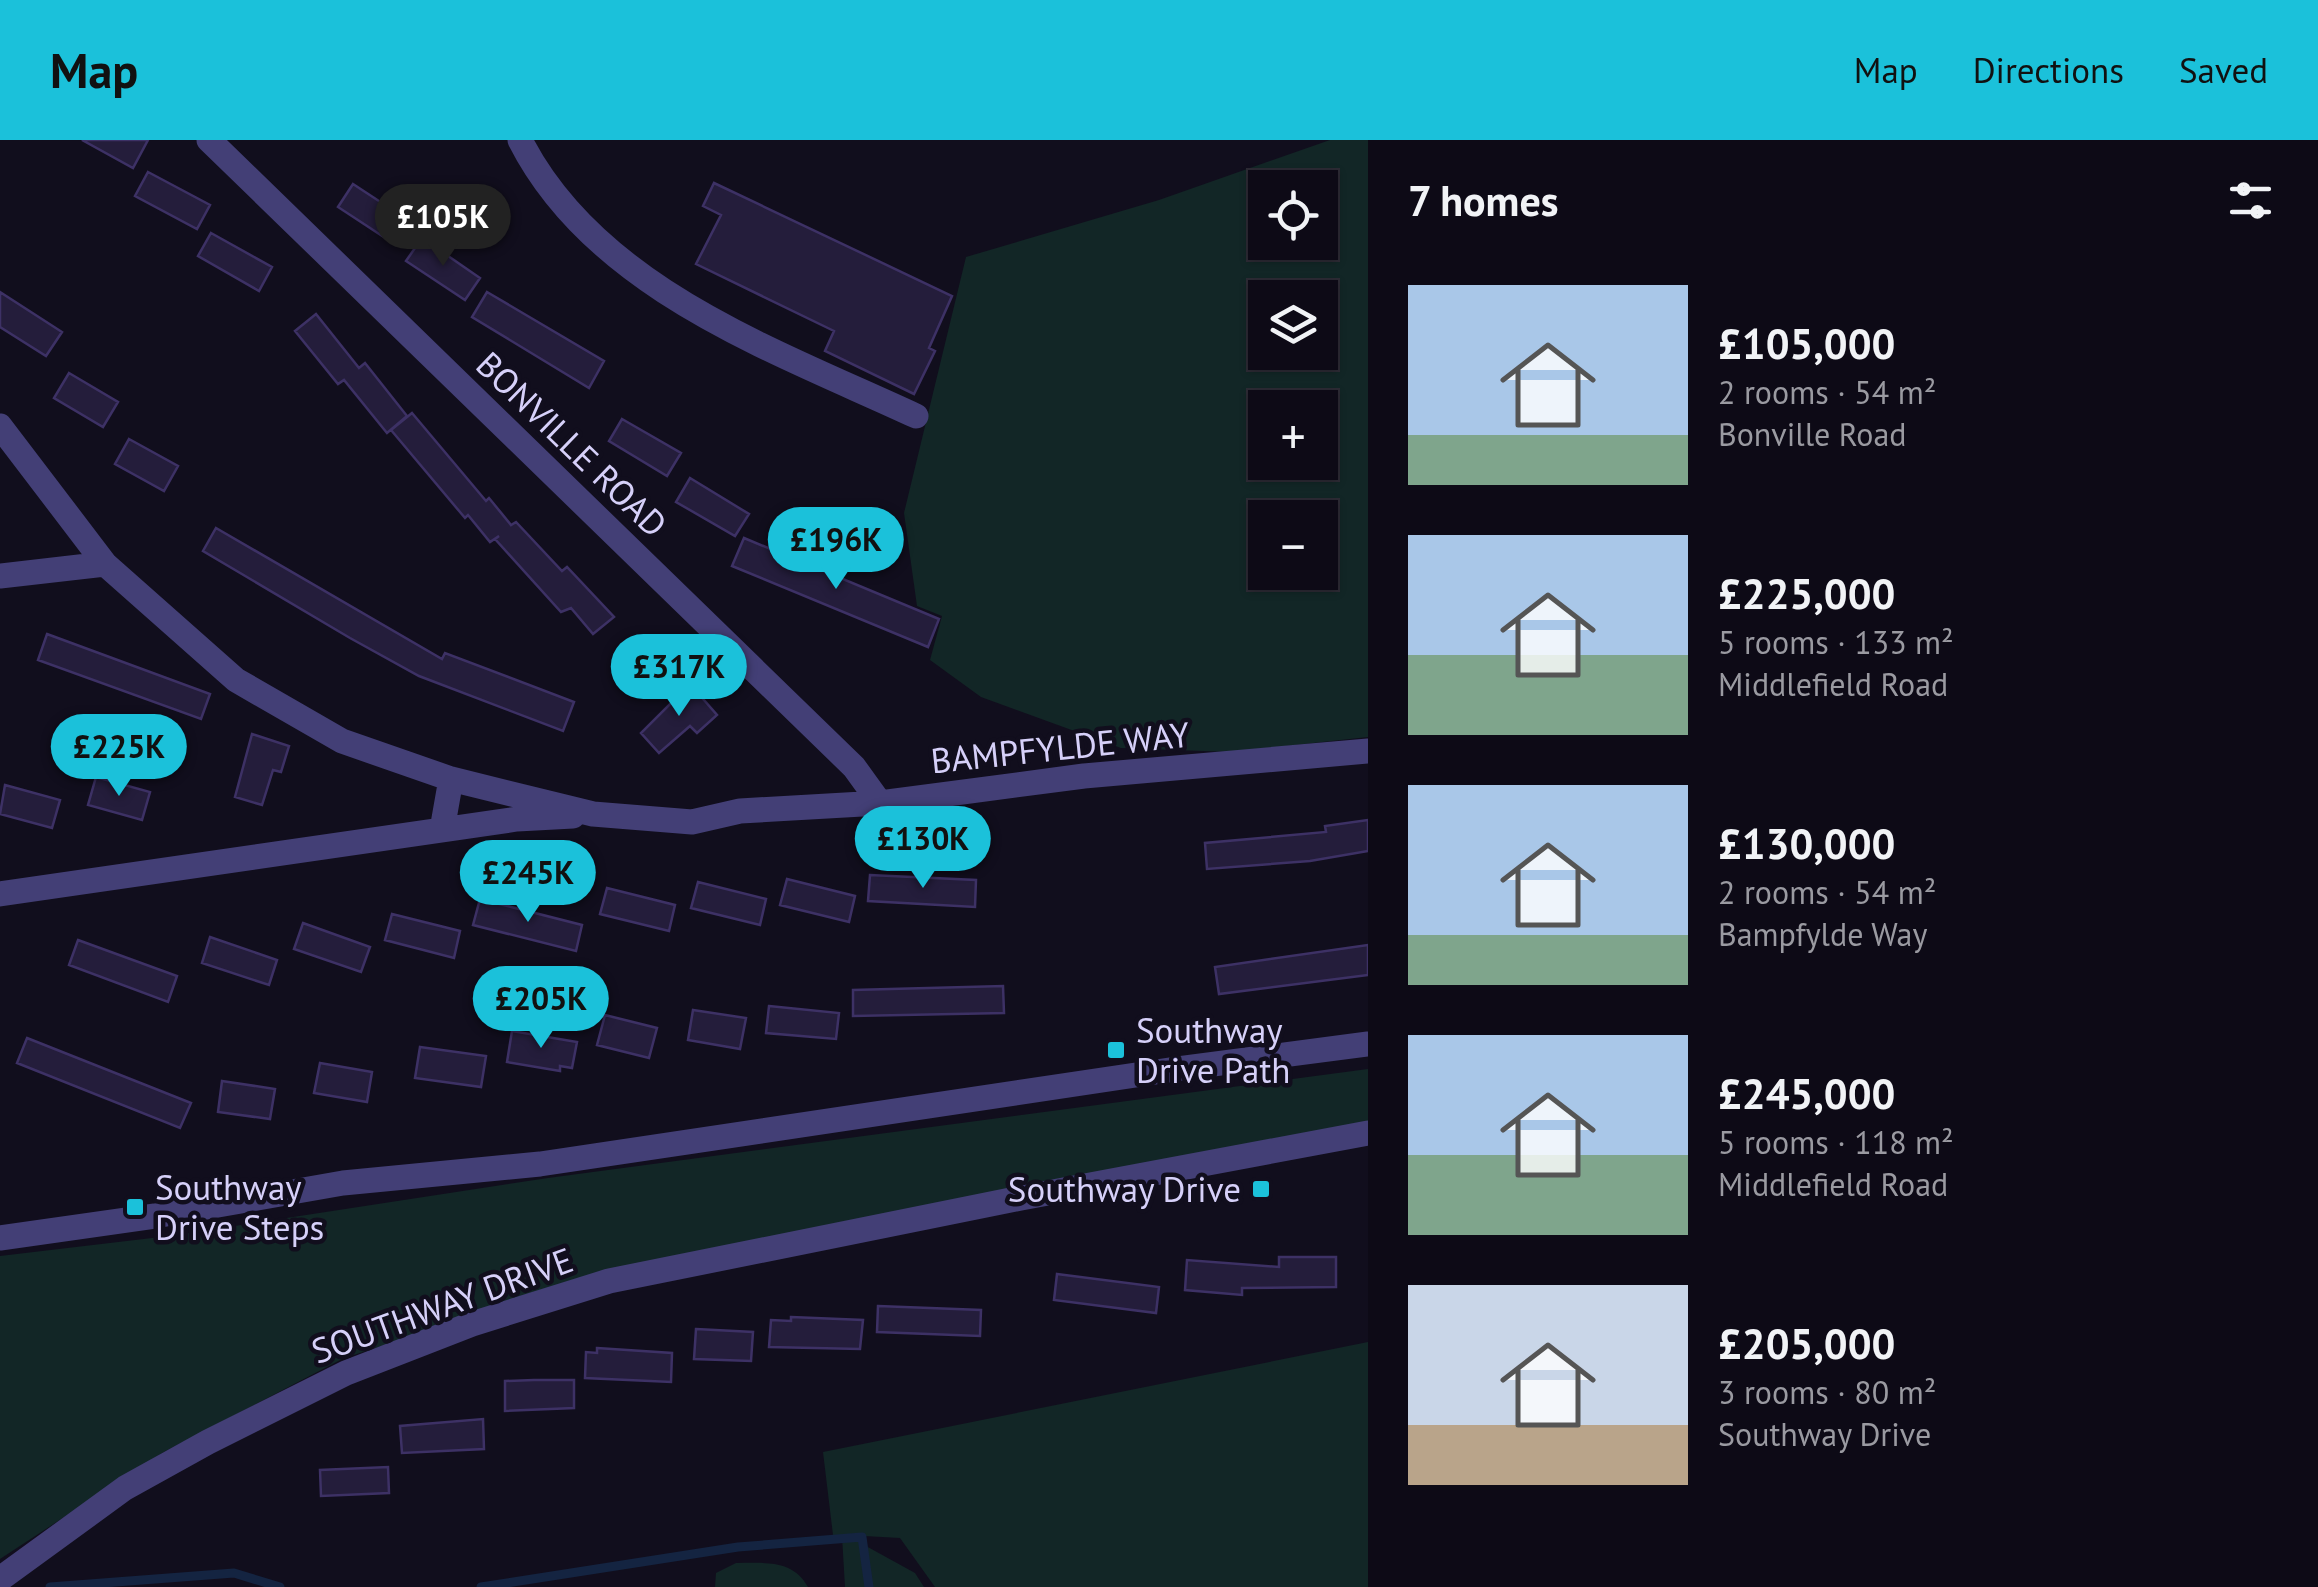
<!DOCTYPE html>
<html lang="en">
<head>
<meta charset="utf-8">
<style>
  :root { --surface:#0d0a16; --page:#1b1823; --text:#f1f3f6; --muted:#9a9aa1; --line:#2d2b35; --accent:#1bc1da }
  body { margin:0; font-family:"PT Sans",sans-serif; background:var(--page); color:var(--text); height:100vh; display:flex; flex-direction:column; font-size:38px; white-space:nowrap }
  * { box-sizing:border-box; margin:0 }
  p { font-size:32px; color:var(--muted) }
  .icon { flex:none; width:55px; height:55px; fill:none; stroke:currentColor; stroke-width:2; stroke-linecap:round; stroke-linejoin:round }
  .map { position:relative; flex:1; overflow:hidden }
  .sheet { display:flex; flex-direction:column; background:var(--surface); width:950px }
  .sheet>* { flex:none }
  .fabs { position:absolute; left:1248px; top:30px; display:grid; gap:20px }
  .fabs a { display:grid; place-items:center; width:90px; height:90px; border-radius:0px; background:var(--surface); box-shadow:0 2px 8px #0004,0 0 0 2px var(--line); font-size:50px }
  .price { position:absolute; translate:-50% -85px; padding:0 22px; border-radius:35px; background:var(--accent); color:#111; font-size:32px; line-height:65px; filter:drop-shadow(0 2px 5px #0008) }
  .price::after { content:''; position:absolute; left:50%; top:60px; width:30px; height:22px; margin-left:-15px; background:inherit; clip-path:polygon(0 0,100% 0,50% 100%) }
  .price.selected { background:#222; color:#fff }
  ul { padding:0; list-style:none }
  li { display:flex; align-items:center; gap:30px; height:250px; padding:0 40px }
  li span { display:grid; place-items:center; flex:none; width:280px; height:200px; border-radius:0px; color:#555 }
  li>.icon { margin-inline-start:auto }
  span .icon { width:120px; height:120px; fill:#fffc; stroke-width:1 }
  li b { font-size:42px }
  h2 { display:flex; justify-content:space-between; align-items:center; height:120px; padding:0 40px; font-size:42px }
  header { display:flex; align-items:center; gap:60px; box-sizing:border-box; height:140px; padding:0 50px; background:var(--accent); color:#111 }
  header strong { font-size:48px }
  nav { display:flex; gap:55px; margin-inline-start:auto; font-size:35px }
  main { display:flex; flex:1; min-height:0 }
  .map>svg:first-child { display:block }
  .green { fill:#122626; fill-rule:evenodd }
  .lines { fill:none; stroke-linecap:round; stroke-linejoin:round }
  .stream { stroke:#142441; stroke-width:9 }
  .building { fill:#241d3b; stroke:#3d3165; stroke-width:2.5 }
  .minor { stroke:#433f76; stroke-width:25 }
  .tertiary { stroke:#433f76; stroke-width:25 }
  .poi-dot { fill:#1bc1da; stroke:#110e1d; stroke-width:4 }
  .labels { text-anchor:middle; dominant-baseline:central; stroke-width:9; stroke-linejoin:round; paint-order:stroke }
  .street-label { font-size:35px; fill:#d6d0f9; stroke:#110e1d }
  .poi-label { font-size:35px; fill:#d6d0f9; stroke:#110e1d; text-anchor:start }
</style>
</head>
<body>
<header>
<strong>Map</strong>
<nav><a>Map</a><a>Directions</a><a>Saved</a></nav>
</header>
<main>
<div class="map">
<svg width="1368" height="1447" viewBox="0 0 1368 1447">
  <rect width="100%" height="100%" fill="#110e1d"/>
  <path class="green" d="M1330,0H1368V597L1231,612L1121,608L981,557L930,520L942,476L917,466L904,373L966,117L1159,60ZM1265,48H1320V102H1265ZM1265,158H1320V212H1265ZM1265,268H1320V322H1265ZM1265,378H1320V432H1265Z
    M1368,929V992L608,1134L344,1218L162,1313L0,1419V1116L169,1096L548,1038Z
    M1368,1202V1447H935L900,1398L846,1395L915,1433L924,1447H845L842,1396L833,1395L823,1312Z
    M736,1423C764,1423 793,1419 808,1447H715L716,1433Z"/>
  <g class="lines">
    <path class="stream" d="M50,1447L234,1433L280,1447
      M481,1447L738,1407L862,1397L869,1447"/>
  </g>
  <path class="building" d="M82,0H148L133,28Z
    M148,32L210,65L197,89L135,56Z
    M714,43L952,156L929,208L935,211L914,254L825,211L834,191L696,124L721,75L703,66Z
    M353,44L411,82L396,105L338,67Z
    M211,93L272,127L259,151L198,116Z
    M422,98L480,138L465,160L406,121Z
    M0,152L62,192L46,216L0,187Z
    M487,152L604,221L589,248L472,177Z
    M316,174L359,228L365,223L407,276L387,293L344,240L338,244L295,191Z
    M69,233L118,262L103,287L54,258Z
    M412,273L486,361L489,358L511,385L516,382L562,431L567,427L614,477L593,494L571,468L561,472L495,399L499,396L490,402L468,375L465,378L391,290Z
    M622,279L681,313L667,336L609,301Z
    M129,299L178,326L164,351L115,324Z
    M690,338L749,374L735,396L676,362Z
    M216,388L442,519L445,513L574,562L563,591L419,536L350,498L203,411Z
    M744,398L939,479L928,507L732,426Z
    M47,494L210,554L201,579L38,520Z
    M690,544L717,575L697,593L690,586L659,613L641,593Z
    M252,594L289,606L281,632L273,630L262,665L235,657Z
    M96,637L150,652L142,680L88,665Z
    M5,645L60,660L52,688L0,674Z
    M1368,680V711L1310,721L1207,729L1205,703L1326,692L1325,686Z
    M870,735L976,740L975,767L868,761Z
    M787,739L855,756L849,782L780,765Z
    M698,742L766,759L760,785L691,768Z
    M607,748L675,765L669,791L600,774Z
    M480,759L582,785L576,811L473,785Z
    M392,774L460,791L454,818L385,800Z
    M303,783L370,807L361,832L294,809Z
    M210,797L277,820L269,845L202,823Z
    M78,800L177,836L168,862L69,825Z
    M1368,805V835L1219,854L1215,827Z
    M1003,846L1004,873L853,876V850Z
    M769,866L839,873L836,899L766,893Z
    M693,870L746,878L740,909L688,900Z
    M605,875L657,888L649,918L597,905Z
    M512,891L577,902L572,928L560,926V931L507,922Z
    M27,898L191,963L180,988L17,923Z
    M420,907L486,916L481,947L415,938Z
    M320,923L372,932L367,962L314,953Z
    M222,941L275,949L270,979L218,972Z
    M1279,1117H1336V1147L1242,1148V1155L1185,1150L1187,1120L1279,1127Z
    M1057,1134L1159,1147L1156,1173L1054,1160Z
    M878,1166L981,1170L980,1196L877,1192Z
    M791,1177L863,1180L860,1209L769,1207L771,1180L791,1181Z
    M696,1189L753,1192L751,1221L694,1219Z
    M597,1208L672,1213L671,1242L585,1238L586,1212L597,1213Z
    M534,1240H574V1268L505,1271V1241Z
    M483,1279L484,1309L402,1313L400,1286Z
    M388,1327L389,1353L321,1356L320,1330Z"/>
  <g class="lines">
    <path class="minor" d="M209,0L854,627L880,663
      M520,0C595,148 774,210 916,276
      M0,286L105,424L236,540L342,601L451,639L593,674L692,682L740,671L880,663L1084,636L1368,611
      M0,436L105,424
      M442,690L451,639
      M0,754L517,679L573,676"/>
    <path class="tertiary" d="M0,1098L155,1076L343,1043L540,1024L1176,929L1368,904
      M0,1439L125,1348L208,1302L346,1233L472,1184L609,1141L1021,1058L1368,993"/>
  </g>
  <g class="poi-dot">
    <rect x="1106" y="900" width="20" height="20" rx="5"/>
    <rect x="1251" y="1039" width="20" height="20" rx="5"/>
    <rect x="125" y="1057" width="20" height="20" rx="5"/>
  </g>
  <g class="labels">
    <g class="street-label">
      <text transform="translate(572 304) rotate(44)">BONVILLE ROAD</text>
      <text transform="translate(1060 607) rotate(-6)">BAMPFYLDE WAY</text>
      <text transform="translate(442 1165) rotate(-20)">SOUTHWAY DRIVE</text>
    </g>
    <g class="poi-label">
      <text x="1136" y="890">Southway<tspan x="1136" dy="40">Drive Path</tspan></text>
      <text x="155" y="1047">Southway<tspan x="155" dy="40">Drive Steps</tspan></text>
      <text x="1241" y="1049" text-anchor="end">Southway Drive</text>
    </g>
  </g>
</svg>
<div class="fabs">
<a><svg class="icon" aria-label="locate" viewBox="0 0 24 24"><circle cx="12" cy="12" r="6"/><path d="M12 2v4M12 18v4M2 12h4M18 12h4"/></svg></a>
<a><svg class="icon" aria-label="layers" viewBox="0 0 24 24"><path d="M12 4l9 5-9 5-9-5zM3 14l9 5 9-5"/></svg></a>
<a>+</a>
<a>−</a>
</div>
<b class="price selected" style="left:443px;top:129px">£105K</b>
<b class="price" style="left:836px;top:452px">£196K</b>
<b class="price" style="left:679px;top:579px">£317K</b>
<b class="price" style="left:119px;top:659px">£225K</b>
<b class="price" style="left:923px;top:751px">£130K</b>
<b class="price" style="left:528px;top:785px">£245K</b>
<b class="price" style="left:541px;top:911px">£205K</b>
</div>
<section class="sheet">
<h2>7 homes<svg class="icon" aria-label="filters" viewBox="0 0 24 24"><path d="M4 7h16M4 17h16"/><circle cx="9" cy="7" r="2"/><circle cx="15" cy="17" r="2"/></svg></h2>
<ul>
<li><span style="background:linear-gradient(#a9c7e8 75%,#7fa58c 0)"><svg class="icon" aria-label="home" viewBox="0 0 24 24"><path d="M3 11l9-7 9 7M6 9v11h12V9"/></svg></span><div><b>£105,000</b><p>2 rooms · 54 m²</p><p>Bonville Road</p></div></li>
<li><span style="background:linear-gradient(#a9c7e8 60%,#7fa58c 0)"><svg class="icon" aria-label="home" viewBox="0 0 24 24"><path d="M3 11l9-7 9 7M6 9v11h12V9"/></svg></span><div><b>£225,000</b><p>5 rooms · 133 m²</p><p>Middlefield Road</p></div></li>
<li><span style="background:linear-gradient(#a9c7e8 75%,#7fa58c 0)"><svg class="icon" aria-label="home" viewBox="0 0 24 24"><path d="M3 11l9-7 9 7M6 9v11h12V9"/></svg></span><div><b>£130,000</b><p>2 rooms · 54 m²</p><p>Bampfylde Way</p></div></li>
<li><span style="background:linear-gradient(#a9c7e8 60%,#7fa58c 0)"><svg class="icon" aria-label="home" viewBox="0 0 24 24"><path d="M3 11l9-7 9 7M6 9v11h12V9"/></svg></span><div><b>£245,000</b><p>5 rooms · 118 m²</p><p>Middlefield Road</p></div></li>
<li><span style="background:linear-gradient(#c9d6e8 70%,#b9a48a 0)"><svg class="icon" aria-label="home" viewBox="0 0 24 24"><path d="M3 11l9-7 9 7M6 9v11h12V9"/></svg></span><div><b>£205,000</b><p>3 rooms · 80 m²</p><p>Southway Drive</p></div></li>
</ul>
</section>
</main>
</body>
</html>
